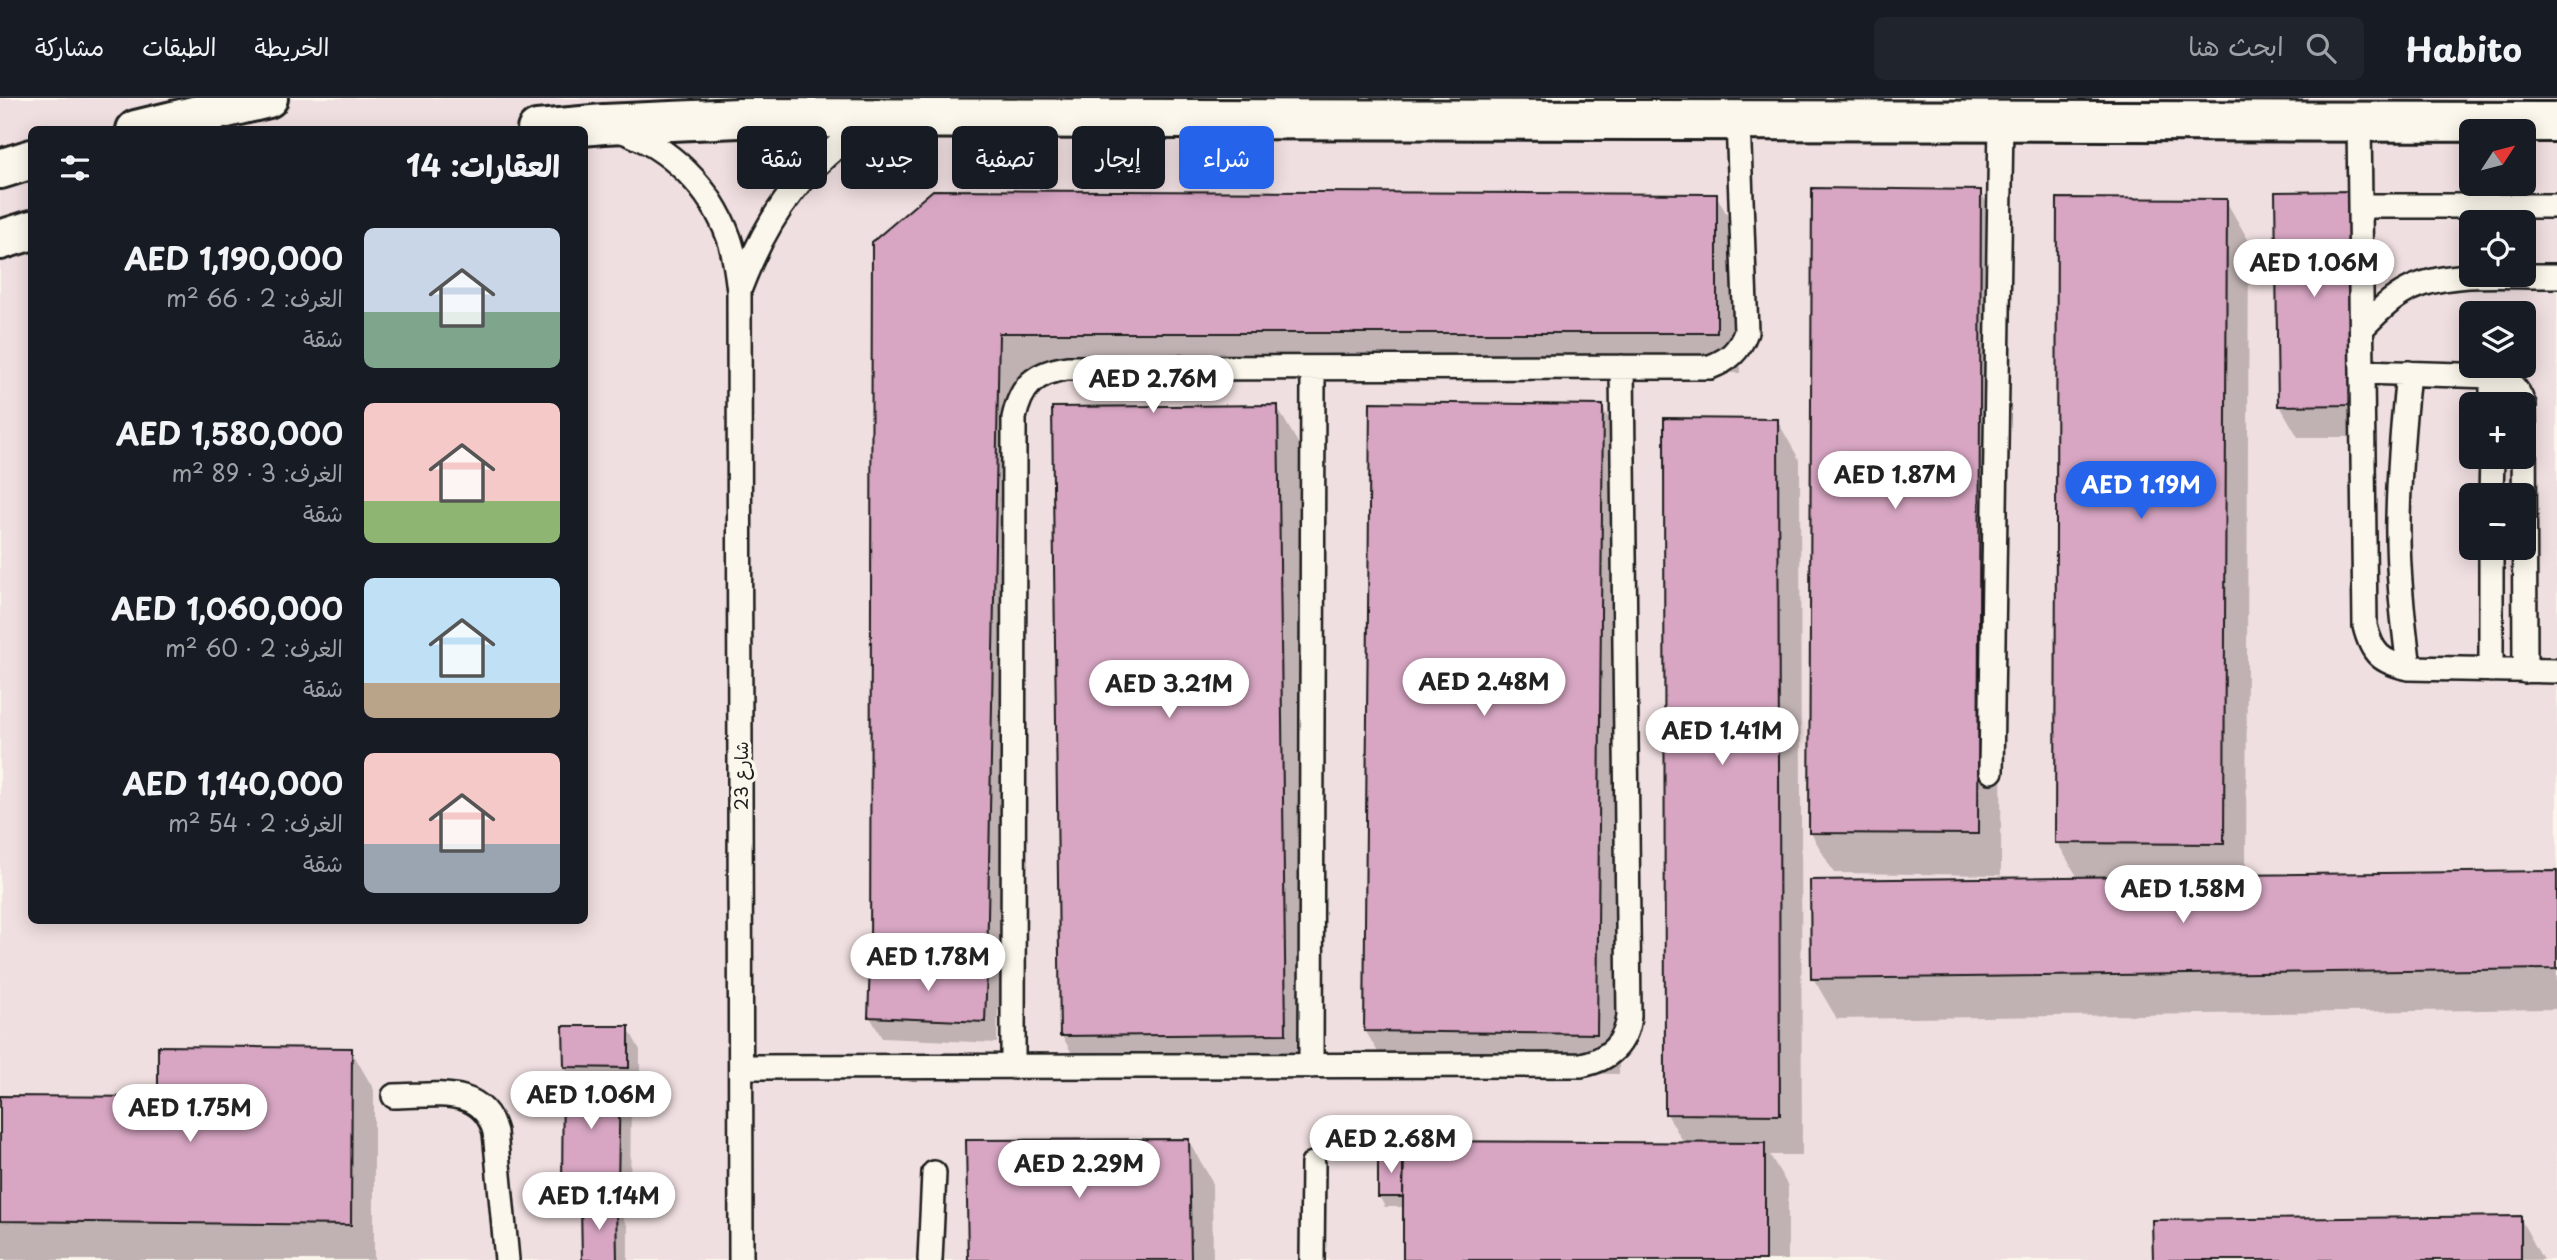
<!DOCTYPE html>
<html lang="ar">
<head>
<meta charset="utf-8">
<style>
  :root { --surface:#171b24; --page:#20242c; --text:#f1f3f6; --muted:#9ea1a6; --line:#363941; --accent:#2563eb }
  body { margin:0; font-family:"Playpen Sans","Playpen Sans Arabic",sans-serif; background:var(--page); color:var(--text); direction:rtl; height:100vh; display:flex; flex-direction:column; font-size:26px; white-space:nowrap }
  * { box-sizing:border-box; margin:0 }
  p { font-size:23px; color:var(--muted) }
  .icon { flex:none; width:38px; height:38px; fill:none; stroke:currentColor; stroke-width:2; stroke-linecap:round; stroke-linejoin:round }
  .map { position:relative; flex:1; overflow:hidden; direction:ltr }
  .sheet { position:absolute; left:28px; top:28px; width:560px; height:798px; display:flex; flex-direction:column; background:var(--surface); border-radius:10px; box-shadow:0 4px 18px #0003; direction:rtl }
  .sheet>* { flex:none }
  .banner { position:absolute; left:609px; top:28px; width:665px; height:63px; direction:rtl; display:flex; gap:14px }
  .needle { width:46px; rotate:54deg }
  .controls { position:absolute; left:2459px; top:21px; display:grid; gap:14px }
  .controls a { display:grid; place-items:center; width:77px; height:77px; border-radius:10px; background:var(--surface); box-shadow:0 4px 18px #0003; font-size:35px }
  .price { position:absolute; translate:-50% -60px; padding:0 16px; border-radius:24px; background:#fff; color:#222; font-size:23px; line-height:46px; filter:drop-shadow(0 2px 4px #0008) }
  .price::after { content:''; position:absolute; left:50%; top:42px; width:21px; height:16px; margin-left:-10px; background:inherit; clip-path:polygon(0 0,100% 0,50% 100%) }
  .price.current { background:var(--accent); color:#fff }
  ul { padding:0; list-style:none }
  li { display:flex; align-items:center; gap:21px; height:175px; padding:0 28px }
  li span { display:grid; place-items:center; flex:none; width:196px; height:140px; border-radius:10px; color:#555 }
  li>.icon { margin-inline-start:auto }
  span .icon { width:84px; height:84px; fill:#fffc; stroke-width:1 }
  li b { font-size:30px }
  h2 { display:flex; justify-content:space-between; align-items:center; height:84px; padding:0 28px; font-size:30px }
  .tag { padding:0 24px; border-radius:10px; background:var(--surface); box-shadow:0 4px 18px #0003; font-size:24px; line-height:63px }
  .tag.current { background:var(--accent); color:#fff }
  header { display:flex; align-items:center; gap:42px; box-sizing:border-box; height:98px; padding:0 35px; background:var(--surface); border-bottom:2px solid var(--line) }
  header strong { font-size:33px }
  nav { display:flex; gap:38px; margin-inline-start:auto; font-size:24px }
  .search { width:490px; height:63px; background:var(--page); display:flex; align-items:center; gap:18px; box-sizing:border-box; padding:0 24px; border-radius:10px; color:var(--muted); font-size:26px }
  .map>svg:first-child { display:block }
  .built { fill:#f0dfe0; fill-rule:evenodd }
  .shadow { fill:#0003 }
  .building { fill:#d8a6c3; stroke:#1c1c1c; stroke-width:2 }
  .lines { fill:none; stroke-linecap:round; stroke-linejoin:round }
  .service-casing { stroke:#1c1c1c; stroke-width:28 }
  .secondary-casing { stroke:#1c1c1c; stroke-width:44 }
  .service { stroke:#fbf7ec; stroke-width:23 }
  .secondary { stroke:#fbf7ec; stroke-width:38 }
  .labels { text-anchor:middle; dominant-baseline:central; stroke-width:7; stroke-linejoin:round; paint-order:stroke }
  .street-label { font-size:18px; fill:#1c1c1c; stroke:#fbf7ec }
</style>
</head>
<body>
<header>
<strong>Habito</strong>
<div class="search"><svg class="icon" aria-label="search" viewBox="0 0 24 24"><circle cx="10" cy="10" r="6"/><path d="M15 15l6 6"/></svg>ابحث هنا</div>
<nav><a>الخريطة</a><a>الطبقات</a><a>مشاركة</a></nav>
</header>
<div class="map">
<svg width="2557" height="1162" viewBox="0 0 2557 1162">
  <rect width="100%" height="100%" fill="#fbf7ec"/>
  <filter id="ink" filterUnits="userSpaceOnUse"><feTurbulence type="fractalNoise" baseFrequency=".0143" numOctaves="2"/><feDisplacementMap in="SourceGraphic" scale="14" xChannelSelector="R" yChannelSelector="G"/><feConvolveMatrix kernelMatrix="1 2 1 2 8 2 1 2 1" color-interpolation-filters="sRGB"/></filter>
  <g filter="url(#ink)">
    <path class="built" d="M0,0H2557V1162H0ZM32,32H584V822H32ZM2471,33H2524V86H2471ZM2471,124H2524V177H2471ZM2471,215H2524V268H2471ZM2471,306H2524V359H2471ZM2471,397H2524V450H2471Z"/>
    <path class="shadow" d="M1980,93L2003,134L2001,777L1834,775L1811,735Z
      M2277,96L2371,339H2298L2280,308Z
      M1716,97L1739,138L1740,275H1021L1009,912H998L997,945L882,940L870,919L872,867L874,145Z
      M2226,103L2249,143L2246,778L2557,774V911L1837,921L1813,880L2078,780L2057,744Z
      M1277,309L1301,350L1308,976L1085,978L1062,938Z
      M1602,309L1626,350L1619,976L1389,973L1365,932Z
      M1777,322L1800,363L1802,1057H1770L1788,1088V1162H1405V1109H1385L1379,1098L1685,1047L1667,1016Z
      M628,930L640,952V991H625L631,1001L630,1111H618L628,1129V1162H583V1110H576L564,1088L571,979L565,969Z
      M351,952L374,992V1162H0V1000L160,1001Z
      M1188,1042L1212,1083L1213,1162H970Z
      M2520,1120L2543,1162H2155Z"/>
    <path class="building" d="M1812,90L1981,92L1978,736L1809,735Z
      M933,92L1717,96V235H999L987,872L870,867L872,144Z
      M2350,93L2353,307L2278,308L2275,94Z
      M2057,100L2227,101L2224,746L2055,745Z
      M1370,304L1603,307L1597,936L1364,933Z
      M1278,307L1286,936L1060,938L1052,309Z
      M1664,320L1778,321L1780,1017L1665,1016Z
      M2557,773V871L1811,881L1810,782Z
      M870,867L987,872L985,924L868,919Z
      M563,928H629V970L564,969Z
      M158,948L352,950L351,1127L0,1123V998L158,999Z
      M563,977L620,978L618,1090L562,1089Z
      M1189,1041L1191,1162H968L966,1042Z
      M1403,1043L1765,1045V1162H1403Z
      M1378,1055L1404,1056L1403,1099H1378Z
      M581,1105H616L617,1162H582Z
      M2521,1118V1162H2153L2152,1122Z"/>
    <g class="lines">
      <defs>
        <path id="service" d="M2359,23L2365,528C2372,556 2381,564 2409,570L2557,573
          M620,32C670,49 711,90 729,140C735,157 737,175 739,193L741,1162
          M2361,108H2557
          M740,190C769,114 804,68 871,23
          M2362,230C2376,216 2390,201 2408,192C2449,171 2511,179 2557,178
          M2363,274L2492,278C2508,281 2518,290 2523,306
          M2408,275C2403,324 2399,372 2398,420C2397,470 2403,521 2409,570
          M2492,306V278
          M2524,307L2525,573
          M2491,397L2492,359
          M2491,572V450
          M1991,673L2001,22
          M1311,968L1313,270
          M741,969L1581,967C1609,962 1626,946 1629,918L1622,269
          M1013,969L1014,320C1021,288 1034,275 1067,270L1710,269C1729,262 1739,253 1746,234L1738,22
          M394,998C434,998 482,986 495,1034L507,1162
          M930,1162L934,1075
          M1312,1162L1313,1066"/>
        <path id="secondary" d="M136,32L268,0
          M537,32L604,26L739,20L2557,24
          M0,71L32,61
          M0,142L32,132"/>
      </defs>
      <use href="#service" class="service-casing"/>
      <use href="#secondary" class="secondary-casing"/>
      <use href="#service" class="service"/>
      <use href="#secondary" class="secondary"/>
    </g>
  </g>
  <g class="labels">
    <g class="street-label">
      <text transform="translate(740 678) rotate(-90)">شارع 23</text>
    </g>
  </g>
</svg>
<div class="controls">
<a><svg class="needle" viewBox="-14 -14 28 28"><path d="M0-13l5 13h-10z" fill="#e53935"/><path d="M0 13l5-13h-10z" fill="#9ea1a6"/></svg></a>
<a><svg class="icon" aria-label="locate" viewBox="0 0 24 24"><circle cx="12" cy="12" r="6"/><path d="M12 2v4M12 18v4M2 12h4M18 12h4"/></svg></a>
<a><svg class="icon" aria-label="layers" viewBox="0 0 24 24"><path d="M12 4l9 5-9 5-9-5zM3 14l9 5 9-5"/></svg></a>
<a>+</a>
<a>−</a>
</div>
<b class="price" style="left:2314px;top:201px">AED 1.06M</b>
<b class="price" style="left:1153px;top:317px">AED 2.76M</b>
<b class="price" style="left:1895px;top:413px">AED 1.87M</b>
<b class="price current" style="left:2141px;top:423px">AED 1.19M</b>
<b class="price" style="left:1484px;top:620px">AED 2.48M</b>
<b class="price" style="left:1169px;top:622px">AED 3.21M</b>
<b class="price" style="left:1722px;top:669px">AED 1.41M</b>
<b class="price" style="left:2183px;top:827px">AED 1.58M</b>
<b class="price" style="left:928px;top:895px">AED 1.78M</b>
<b class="price" style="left:591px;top:1033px">AED 1.06M</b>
<b class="price" style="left:190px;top:1046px">AED 1.75M</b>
<b class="price" style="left:1391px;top:1077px">AED 2.68M</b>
<b class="price" style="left:1079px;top:1102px">AED 2.29M</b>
<b class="price" style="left:599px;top:1134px">AED 1.14M</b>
<div class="banner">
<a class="tag current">شراء</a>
<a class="tag">إيجار</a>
<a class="tag">تصفية</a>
<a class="tag">جديد</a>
<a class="tag">شقة</a>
</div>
<section class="sheet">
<h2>العقارات: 14<svg class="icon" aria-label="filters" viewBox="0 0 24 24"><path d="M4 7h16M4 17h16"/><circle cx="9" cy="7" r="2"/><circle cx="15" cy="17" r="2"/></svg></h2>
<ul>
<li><span style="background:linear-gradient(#c9d6e8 60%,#7fa58c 0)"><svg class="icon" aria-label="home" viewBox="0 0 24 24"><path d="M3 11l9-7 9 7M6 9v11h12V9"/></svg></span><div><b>AED 1,190,000</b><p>الغرف: 2 · 66 m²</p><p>شقة</p></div></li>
<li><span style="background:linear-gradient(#f6c9c9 70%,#8fb573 0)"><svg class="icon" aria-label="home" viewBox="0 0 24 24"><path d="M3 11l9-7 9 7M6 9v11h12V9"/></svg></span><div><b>AED 1,580,000</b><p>الغرف: 3 · 89 m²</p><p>شقة</p></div></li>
<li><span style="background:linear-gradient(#bfe0f5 75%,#b9a48a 0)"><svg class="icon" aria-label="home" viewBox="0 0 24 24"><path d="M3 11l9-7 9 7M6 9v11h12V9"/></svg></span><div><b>AED 1,060,000</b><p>الغرف: 2 · 60 m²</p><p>شقة</p></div></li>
<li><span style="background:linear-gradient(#f6c9c9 65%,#9aa5b1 0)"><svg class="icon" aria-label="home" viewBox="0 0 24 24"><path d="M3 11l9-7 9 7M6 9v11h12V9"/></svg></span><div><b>AED 1,140,000</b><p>الغرف: 2 · 54 m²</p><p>شقة</p></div></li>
</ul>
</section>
</div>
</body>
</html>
